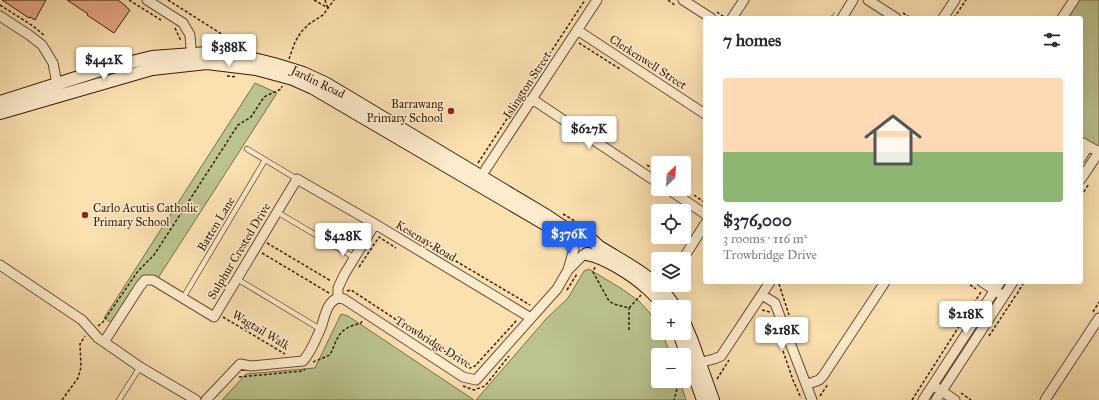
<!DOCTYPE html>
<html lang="en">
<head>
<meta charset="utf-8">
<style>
  :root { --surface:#fff; --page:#f7f7f7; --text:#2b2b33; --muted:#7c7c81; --line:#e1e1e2; --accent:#2563eb }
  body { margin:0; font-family:"IM FELL Great Primer",serif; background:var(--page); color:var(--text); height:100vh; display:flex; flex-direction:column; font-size:15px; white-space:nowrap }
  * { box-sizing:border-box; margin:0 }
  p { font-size:13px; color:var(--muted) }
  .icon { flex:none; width:22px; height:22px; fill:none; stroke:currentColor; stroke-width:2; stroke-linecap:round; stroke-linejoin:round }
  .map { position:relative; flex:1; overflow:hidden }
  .drawer { position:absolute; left:703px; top:16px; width:380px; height:268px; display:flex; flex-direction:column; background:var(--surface); border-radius:4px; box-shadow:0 4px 16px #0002 }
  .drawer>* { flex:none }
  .needle { width:26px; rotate:25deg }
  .fabs { position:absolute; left:651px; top:156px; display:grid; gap:8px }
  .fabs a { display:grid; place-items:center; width:40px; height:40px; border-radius:4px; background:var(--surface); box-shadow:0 4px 16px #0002; font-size:20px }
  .price { position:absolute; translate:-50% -34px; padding:0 9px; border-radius:4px; background:#fff; color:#222; font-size:13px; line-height:26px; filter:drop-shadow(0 1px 2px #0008) }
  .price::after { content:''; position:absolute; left:50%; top:24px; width:12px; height:9px; margin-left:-6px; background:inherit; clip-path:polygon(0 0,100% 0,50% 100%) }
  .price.on { background:var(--accent); color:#fff }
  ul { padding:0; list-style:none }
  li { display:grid; align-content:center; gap:8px; height:212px; padding:0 20px }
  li+li { border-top:1px solid var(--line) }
  li span { display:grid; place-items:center; height:124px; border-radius:4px; color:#555 }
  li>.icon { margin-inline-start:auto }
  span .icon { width:72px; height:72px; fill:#fffc; stroke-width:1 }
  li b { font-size:17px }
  h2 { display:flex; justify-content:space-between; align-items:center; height:48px; padding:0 20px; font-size:17px }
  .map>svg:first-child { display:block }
  .green { fill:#bbc38e; stroke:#7b6f4c }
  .building { fill:#e7a886; stroke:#3b1b0a }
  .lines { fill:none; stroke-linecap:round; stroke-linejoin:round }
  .lane-casing { stroke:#6b4c34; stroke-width:6 }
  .street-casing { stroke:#6b4c34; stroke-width:11 }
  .secondary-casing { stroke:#3b1b0a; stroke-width:14 }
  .path { stroke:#3b1b0a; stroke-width:1.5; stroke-dasharray:3 2; stroke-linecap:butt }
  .lane { stroke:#fcebcc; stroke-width:4.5 }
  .street { stroke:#fcebcc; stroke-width:9 }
  .secondary { stroke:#fcebcc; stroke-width:12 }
  .poi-dot { fill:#8f2418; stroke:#fcebcc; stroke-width:1.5 }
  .labels { text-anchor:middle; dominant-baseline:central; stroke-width:3; stroke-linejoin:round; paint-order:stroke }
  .street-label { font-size:12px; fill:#3b1b0a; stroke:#fcebcc }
  .poi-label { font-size:12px; fill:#3b1b0a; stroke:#fcebcc; text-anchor:end }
</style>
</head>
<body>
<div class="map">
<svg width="1099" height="400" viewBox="0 0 1099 400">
  <rect width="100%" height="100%" fill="#fbe0b0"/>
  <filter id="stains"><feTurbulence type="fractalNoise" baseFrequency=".005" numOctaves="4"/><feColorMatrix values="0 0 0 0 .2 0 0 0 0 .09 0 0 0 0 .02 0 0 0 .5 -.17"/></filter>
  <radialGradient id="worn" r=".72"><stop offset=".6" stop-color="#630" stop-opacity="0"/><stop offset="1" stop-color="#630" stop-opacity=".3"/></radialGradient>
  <path class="green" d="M1079,0H1099V147L1081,138V18H1067Z
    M255,83L277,93L158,278C149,275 146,274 139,280L112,323L104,318Z
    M589,269L622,289L639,301L649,312L658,326V333H662L671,355H658V381H680L686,400H476L546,319L568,298L584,271Z
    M341,314L348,316L474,400H222L246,374L315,368Z"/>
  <path class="building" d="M2,0H46L35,20L30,17L29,18Z
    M67,0H118L126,6V7L130,10L114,33L87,15L88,14Z"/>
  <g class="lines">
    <defs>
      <path id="lane" d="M247,149L297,179
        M277,212L355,258
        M237,279L320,329
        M183,298L265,160
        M119,400L140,367"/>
      <path id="street" d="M147,0L183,23L190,35L192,60
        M683,0L711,18
        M868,0L896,18
        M0,16L29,35L42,45L53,63L57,84L59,88
        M732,18L744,0
        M842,18L853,0
        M943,18L955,0
        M1062,18L1074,0
        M577,30L705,114
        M532,99L658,183
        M1081,142L1099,152
        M1081,158L1088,146
        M1081,179L1099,152
        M478,181L597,0
        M668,189L705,214
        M683,259L705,224
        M0,265L82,320L98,338L104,342
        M569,269L583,255
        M982,282L999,293
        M762,295L775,303L776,306L812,400
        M338,298L344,299L463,377L476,380L557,289L568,270L574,249
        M338,298V288L344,275L375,224
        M695,364L714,359L721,356L770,282
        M806,385L819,380L823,376L885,282
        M937,388L955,400
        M196,400L140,367L104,342L140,286L145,280H153L214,317L297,179L375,224L531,318
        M206,400L240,364L251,366L303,361C311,352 315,341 320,330C325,319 325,303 338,298
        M923,400L1000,282
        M936,400L1013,282
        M1045,400L1099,318"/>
      <path id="secondary" d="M0,102L104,69L152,57L207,53L254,59L274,64L303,73L325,83L547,216L571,232L582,234
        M0,113L152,69L207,63L256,69L293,79L313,88L557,231L573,244
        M593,241L598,246C628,265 655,276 675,307
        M587,254C605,257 634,276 647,288C654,294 659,300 664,307
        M684,322L692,341L713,400
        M679,333L703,400"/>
    </defs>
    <use href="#lane" class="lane-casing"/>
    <use href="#street" class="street-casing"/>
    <use href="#secondary" class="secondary-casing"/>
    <path class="path" d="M129,0L161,20
      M168,0L242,47
      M314,0L328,8
      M325,0L328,9
      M668,0L676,6
      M0,5L33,26L45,36
      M717,12L724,17
      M903,13L911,18
      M831,18L834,13
      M954,18L966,0
      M175,28L181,41
      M579,43L620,69
      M289,59L295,42L301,32L309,24L323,15L334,0
      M227,76L237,77
      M478,163L585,0
      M647,165L658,172
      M694,195L705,203
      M1081,196L1089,184
      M563,214L575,221H574
      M417,238L530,305
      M267,243L331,281
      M262,253L329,293
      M672,259L675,255
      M359,267L379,237L396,248
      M595,267L593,272L609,301L614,304L629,308L641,295
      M684,272L688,266
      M966,282L976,289
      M779,284L789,315
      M673,288L676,285
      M567,290L577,274
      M347,291L351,290L470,368L475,366L517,320
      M1017,294L1024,282
      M762,310L770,312
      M1093,312L1099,302
      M223,317L285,354
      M98,326L103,322L138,271L154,255L238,125L251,117L264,97L281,89L282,86
      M629,330V308
      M989,336L1016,295
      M783,351L793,380L801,398
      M313,362L330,355C339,335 338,329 361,323L362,321
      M239,377L303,371L305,369
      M717,379L729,360
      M671,381L677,389L674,400
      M463,386L474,390L485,386L509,356
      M961,393L971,400
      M820,396L828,384
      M62,400L78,378L81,367L80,344L85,336
      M912,400L981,292"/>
    <use href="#lane" class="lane"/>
    <use href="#street" class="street"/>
    <use href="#secondary" class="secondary"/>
  </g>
  <g class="poi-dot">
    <circle cx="451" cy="111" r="4"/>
    <circle cx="85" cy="215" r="4"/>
  </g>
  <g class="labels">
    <g class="street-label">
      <text transform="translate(648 62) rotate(33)">Clerkenwell Street</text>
      <text transform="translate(318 82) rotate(26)">Jardin Road</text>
      <text transform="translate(527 85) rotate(-57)">Islington Street</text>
      <text transform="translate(216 224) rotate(-59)">Batten Lane</text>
      <text transform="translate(426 241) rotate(31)">Kesenay Road</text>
      <text transform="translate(239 251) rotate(-59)">Sulphur Crested Drive</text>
      <text transform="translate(261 330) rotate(31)">Wagtail Walk</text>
      <text transform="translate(433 342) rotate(32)">Trowbridge Drive</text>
    </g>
    <g class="poi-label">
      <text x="443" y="104">Barrawang<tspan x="443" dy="14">Primary School</tspan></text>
      <text x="93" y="208" text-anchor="start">Carlo Acutis Catholic<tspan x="93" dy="14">Primary School</tspan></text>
    </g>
  </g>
  <rect width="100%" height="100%" filter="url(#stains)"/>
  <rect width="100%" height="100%" fill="url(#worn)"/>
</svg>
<div class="fabs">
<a><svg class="needle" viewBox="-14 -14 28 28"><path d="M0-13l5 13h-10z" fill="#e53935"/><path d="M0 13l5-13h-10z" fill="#7c7c81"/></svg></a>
<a><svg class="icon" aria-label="locate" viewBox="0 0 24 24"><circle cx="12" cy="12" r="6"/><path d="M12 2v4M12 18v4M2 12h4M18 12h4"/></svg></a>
<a><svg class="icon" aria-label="layers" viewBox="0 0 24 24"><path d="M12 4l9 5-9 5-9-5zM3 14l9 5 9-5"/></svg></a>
<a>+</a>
<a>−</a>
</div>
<b class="price" style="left:229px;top:68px">$388K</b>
<b class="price" style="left:104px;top:81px">$442K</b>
<b class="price" style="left:589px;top:150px">$627K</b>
<b class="price on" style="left:569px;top:255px">$376K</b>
<b class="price" style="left:343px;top:257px">$428K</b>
<b class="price" style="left:966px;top:335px">$218K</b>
<b class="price" style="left:782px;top:351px">$218K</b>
<section class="drawer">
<h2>7 homes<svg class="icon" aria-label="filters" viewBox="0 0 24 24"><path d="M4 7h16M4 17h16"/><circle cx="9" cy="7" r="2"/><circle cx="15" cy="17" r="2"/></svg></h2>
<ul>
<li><span style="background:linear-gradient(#ffd9b3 60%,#8fb573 0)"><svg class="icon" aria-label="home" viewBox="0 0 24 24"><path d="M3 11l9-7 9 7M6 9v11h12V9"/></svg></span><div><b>$376,000</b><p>3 rooms · 116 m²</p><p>Trowbridge Drive</p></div></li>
</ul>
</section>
</div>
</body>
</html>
